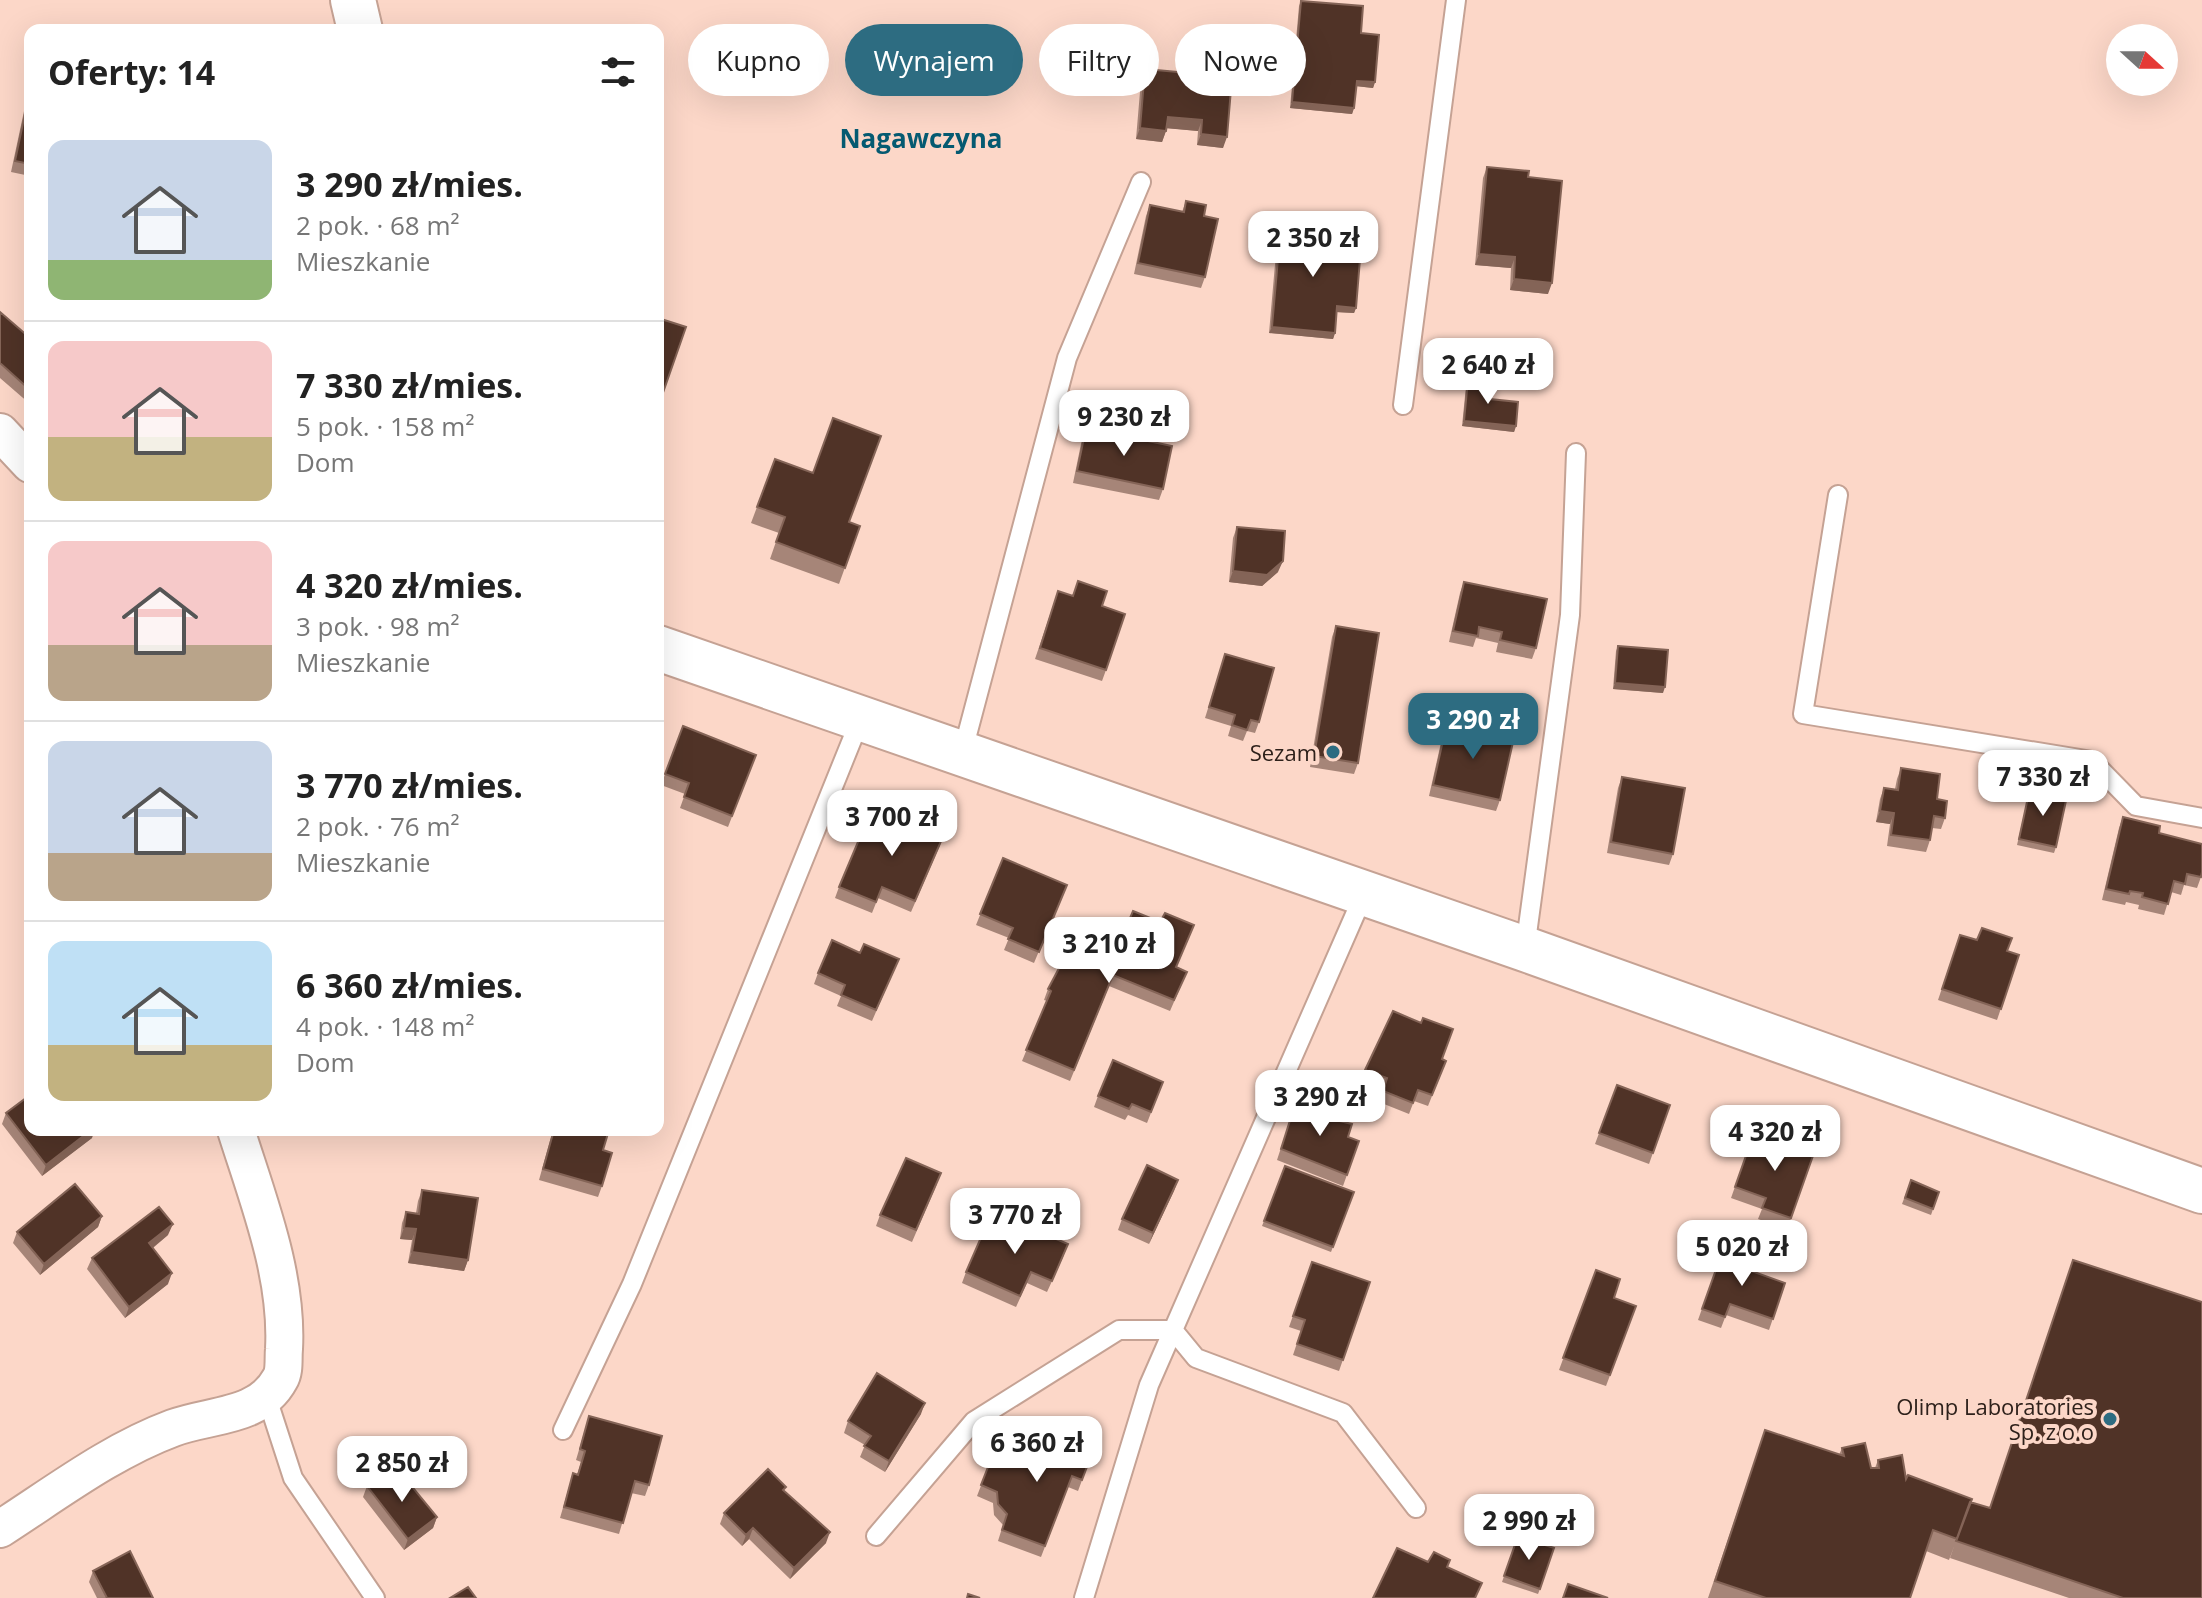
<!DOCTYPE html>
<html lang="pl">
<head>
<meta charset="utf-8">
<style>
  :root { --surface:#fff; --page:#f2f2f2; --text:#222; --muted:#767676; --line:#e0e0e0; --accent:#2d6c81 }
  body { margin:0; font-family:"Open Sans",sans-serif; background:var(--page); color:var(--text); height:100vh; display:flex; flex-direction:column; font-size:30px; white-space:nowrap }
  * { box-sizing:border-box; margin:0 }
  p { font-size:26px; color:var(--muted) }
  .icon { flex:none; width:44px; height:44px; fill:none; stroke:currentColor; stroke-width:2; stroke-linecap:round; stroke-linejoin:round }
  .map { position:relative; flex:1; overflow:hidden }
  .panel { position:absolute; left:24px; top:24px; width:640px; height:1112px; display:flex; flex-direction:column; background:var(--surface); border-radius:16px; box-shadow:0 8px 32px #0002 }
  .panel>* { flex:none }
  .guide { position:absolute; left:688px; top:24px; width:760px; height:72px; display:flex; gap:16px }
  .needle { width:52px; rotate:111deg }
  .controls { position:absolute; left:2106px; top:24px; display:grid; gap:16px }
  .controls a { display:grid; place-items:center; width:72px; height:72px; border-radius:50%; background:var(--surface); box-shadow:0 8px 32px #0002; font-size:40px }
  .price { position:absolute; translate:-50% -68px; padding:0 18px; border-radius:16px; background:#fff; color:#222; font-size:26px; line-height:52px; filter:drop-shadow(0 2px 4px #0008) }
  .price::after { content:''; position:absolute; left:50%; top:48px; width:24px; height:18px; margin-left:-12px; background:inherit; clip-path:polygon(0 0,100% 0,50% 100%) }
  .price.current { background:var(--accent); color:#fff }
  ul { padding:0; list-style:none }
  li { display:flex; align-items:center; gap:24px; height:200px; padding:0 24px }
  li+li { border-top:2px solid var(--line) }
  li span { display:grid; place-items:center; flex:none; width:224px; height:160px; border-radius:16px; color:#555 }
  li>.icon { margin-inline-start:auto }
  span .icon { width:96px; height:96px; fill:#fffc; stroke-width:1 }
  li b { font-size:34px }
  h2 { display:flex; justify-content:space-between; align-items:center; height:96px; padding:0 24px; font-size:34px }
  .pill { padding:0 28px; border-radius:36px; background:var(--surface); box-shadow:0 8px 32px #0002; font-size:28px; line-height:72px }
  .pill.current { background:var(--accent); color:#fff }
  .map>svg:first-child { display:block }
  .lines { fill:none; stroke-linecap:round; stroke-linejoin:round }
  .lane-casing { stroke:#c5a294; stroke-width:22 }
  .street-casing { stroke:#c5a294; stroke-width:40 }
  .secondary-casing { stroke:#c5a294; stroke-width:48 }
  .lane { stroke:#fff; stroke-width:18 }
  .street { stroke:#fff; stroke-width:36 }
  .secondary { stroke:#fff; stroke-width:44 }
  .wall { fill:#a68578 }
  .shaded-wall { fill:#846457 }
  .building { fill:#503327; stroke:#846457; stroke-width:2 }
  .poi-dot { fill:#2d6c81; stroke:#fcd7c8; stroke-width:3 }
  .labels { text-anchor:middle; dominant-baseline:central; stroke-width:8; stroke-linejoin:round; paint-order:stroke }
  .poi-label { font-size:22px; fill:#2e211b; stroke:#fcd7c8; text-anchor:end }
  .quarter-label { font-size:26px; font-weight:bold; fill:#055a71; stroke:#fcd7c8 }
</style>
</head>
<body>
<div class="map">
<svg width="2202" height="1598" viewBox="0 0 2202 1598">
  <rect width="100%" height="100%" fill="#fcd7c8"/>
  <g class="lines">
    <defs>
      <path id="lane" d="M1403,405L1456,0
        M1838,495L1803,714L2092,761L2136,806L2202,818
        M962,754L1067,358L1141,182
        M1525,949L1570,615L1576,453
        M267,1398L293,1478L375,1598
        M563,1430L632,1284L860,720
        M876,1536L974,1421L1119,1330H1173L1196,1358L1343,1413L1416,1508
        M1084,1598L1149,1385L1364,894"/>
      <path id="street" d="M0,432L30,464
        M0,1529C56,1493 111,1451 173,1428C211,1414 259,1418 280,1379C285,1371 283,1358 284,1349C288,1275 258,1200 236,1130"/>
      <path id="secondary" d="M353,0L360,30
        M658,648L1525,949L2202,1191"/>
    </defs>
    <use href="#lane" class="lane-casing"/>
    <use href="#street" class="street-casing"/>
    <use href="#secondary" class="secondary-casing"/>
    <use href="#lane" class="lane"/>
    <use href="#street" class="street"/>
    <use href="#secondary" class="secondary"/>
  </g>
  <path class="wall" d="M1301,1L1361,33L1375,82L1373,88L1356,86L1354,108L1352,114L1290,108L1299,6Z
    M1145,69L1232,77L1223,148L1197,145L1198,131L1167,128L1162,142L1136,139L1141,80Z
    M30,88V176L11,172L27,97Z
    M1487,167L1528,177L1548,294L1510,290L1511,268L1475,265L1483,178Z
    M1186,201L1204,216L1205,277L1201,288L1134,274L1146,216L1150,205L1182,212Z
    M1281,224L1342,257L1356,308L1354,313L1337,312L1335,333L1333,339L1269,333L1278,230Z
    M0,312L30,338V404L0,378Z
    M1468,380L1516,426L1514,432L1462,426L1466,386Z
    M1086,428L1163,489L1159,500L1073,483L1082,439Z
    M775,459L849,522L860,526L839,584L770,559L779,533L751,523Z
    M1237,527L1278,572L1262,586L1229,582L1233,538Z
    M1464,582L1536,648L1532,659L1496,652L1498,643L1476,638L1473,647L1449,642L1460,593Z
    M1058,591L1102,606L1106,670L1102,681L1035,659Z
    M1336,626L1358,763L1354,774L1310,767L1332,637Z
    M1618,646L1663,693L1613,689L1616,651Z
    M1225,654L1259,722L1255,733L1247,731L1243,741L1228,736L1231,726L1205,718Z
    M1460,717L1477,734L1500,800L1496,811L1429,796L1442,738L1446,727L1455,729Z
    M683,726L756,755L728,827L680,808L685,794L661,785Z
    M1901,768L1937,799L1945,818L1941,829L1932,828L1930,840L1926,852L1887,846L1890,824L1876,822L1880,799L1884,788L1895,789L1897,779Z
    M1622,777L1673,854L1669,865L1607,853L1618,788Z
    M2030,788L2056,847L2054,853L2017,845Z
    M2123,817L2159,833L2201,877L2197,888L2184,885L2181,895L2171,892L2164,915L2138,909L2139,905L2126,902L2125,905L2102,900L2119,828Z
    M941,843L911,912L878,898L872,913L835,898L839,887Z
    M1003,858L1062,896L1034,963L1004,950L1009,938L976,925Z
    M1960,935L2019,955L1997,1020L1938,1000Z
    M860,953L899,959L872,1021L837,1006L841,996L814,984L818,973Z
    M1107,972H1187L1170,1011L1109,986L1070,1081L1022,1061L1047,1001L1044,1000L1048,989Z
    M1442,1059L1446,1061L1428,1106L1414,1101L1409,1114L1379,1102L1383,1089L1361,1081L1365,1070Z
    M1163,1082L1147,1123L1128,1115L1125,1120L1094,1107L1098,1096Z
    M1617,1085L1670,1105L1649,1164L1595,1144Z
    M6,1113L92,1138L42,1176L2,1124Z
    M1292,1114L1296,1116H1319L1348,1137L1359,1141L1343,1186L1277,1160Z
    M553,1130H609L603,1150L602,1186L598,1197L539,1180Z
    M1754,1133L1814,1153L1787,1230L1758,1219L1762,1209L1731,1198Z
    M1285,1166L1354,1192L1331,1252L1262,1226Z
    M1178,1180L1149,1244L1118,1230L1122,1219Z
    M1911,1180L1939,1192L1931,1215L1902,1204Z
    M937,1184L912,1242L876,1226L880,1215Z
    M422,1190L468,1260L464,1271L408,1263L412,1240L400,1239L402,1223L406,1212L416,1213L418,1201Z
    M102,1216L98,1227L40,1275L13,1243L17,1232Z
    M168,1235L153,1248L168,1284L125,1318L87,1269L92,1258Z
    M1724,1247L1743,1268L1785,1283L1769,1330L1726,1315L1721,1328L1698,1320Z
    M1064,1255L1047,1292L1027,1283L1016,1307L962,1283L966,1272Z
    M1312,1262L1370,1282L1339,1371L1293,1355L1301,1331L1289,1327Z
    M1596,1270L1614,1298L1636,1306L1606,1386L1559,1370Z
    M921,1414L885,1472L860,1457L865,1445L844,1433L848,1421Z
    M589,1416L649,1485L645,1496L631,1493L619,1534L560,1518L573,1473L577,1475L581,1462L576,1460Z
    M1097,1440L1078,1491L1068,1487L1041,1557L998,1541L1003,1525L994,1515L993,1503L977,1496L997,1444L1036,1463L1046,1462Z
    M1842,1448L1871,1468H1875L1878,1460L1906,1479L1972,1499L1949,1560L1926,1551L1910,1598H1708L1758,1451L1839,1455Z
    M367,1486L437,1517L433,1528L404,1550L363,1497Z
    M784,1491L826,1543L790,1579L749,1539L742,1546L720,1524L724,1513Z
    M1970,1502L2202,1598H2069L1950,1558Z
    M1518,1536L1540,1589L1538,1594L1502,1582Z
    M93,1571L153,1598H97L89,1582Z"/>
  <path class="shaded-wall" d="M1357,81L1375,82L1373,88L1355,86Z
    M1292,102L1354,108L1352,114L1290,108Z
    M1168,117L1202,120L1198,131L1164,128Z
    M1140,128L1166,131L1162,142L1136,139Z
    M1201,134L1227,137L1223,148L1197,145Z
    M1479,254L1515,257L1511,268L1475,265Z
    M1514,279L1552,283L1548,294L1510,290Z
    M1337,306L1356,308L1354,313L1335,312Z
    M1272,327L1335,333L1333,339L1269,333Z
    M1464,421L1516,426L1514,432L1462,426Z
    M1283,561L1278,572L1262,586L1229,582L1233,571Z
    M1615,683L1665,687L1663,693L1613,689Z
    M1880,811L1894,813L1890,824L1876,822Z
    M91,1130H95L92,1138L42,1176L46,1165Z
    M1178,1180L1174,1191L1149,1244L1153,1233Z
    M102,1216L98,1227L40,1275L44,1264Z
    M173,1224L168,1235L145,1254L149,1243Z
    M404,1228L416,1229L412,1240L400,1239Z
    M412,1252L468,1260L464,1271L408,1263Z
    M172,1273L168,1284L125,1318L129,1307Z
    M925,1403L921,1414L885,1472L889,1461Z
    M437,1517L433,1528L404,1550L408,1539Z
    M753,1528L749,1539L742,1546L746,1535Z
    M830,1532L826,1543L790,1579L794,1568Z"/>
  <path class="building" d="M1301,1L1363,6L1361,33L1379,35L1375,82L1357,81L1354,108L1292,102Z
    M1145,69L1232,77L1227,137L1201,134L1202,120L1168,117L1166,131L1140,128Z
    M30,90V164L15,161Z
    M1487,167L1529,171L1528,177L1562,181L1552,283L1514,279L1515,257L1479,254Z
    M1186,201L1206,205L1204,216L1218,219L1205,277L1138,263L1150,205L1184,212Z
    M1281,224L1344,230L1342,257L1360,259L1356,308L1337,306L1335,333L1272,327Z
    M0,312L30,338V390L0,363Z
    M658,318L686,327L658,407Z
    M1468,380L1491,383L1490,399L1518,402L1516,426L1464,421Z
    M833,418L881,436L849,522L860,526L845,568L776,542L785,517L757,507L775,459L813,473Z
    M1086,428L1172,446L1163,489L1077,471Z
    M1237,527L1285,531L1283,561L1267,575L1233,571Z
    M1078,581L1107,591L1102,606L1125,614L1106,670L1040,648L1058,591L1073,596Z
    M1464,582L1547,599L1536,648L1500,640L1502,632L1479,627L1478,636L1453,631Z
    M1336,626L1379,633L1358,763L1314,756Z
    M1618,646L1668,650L1665,687L1615,683Z
    M1225,654L1274,668L1259,722L1251,720L1247,730L1232,725L1235,715L1209,707Z
    M1460,717L1480,721L1477,734L1513,742L1500,800L1433,785L1446,727L1457,730Z
    M683,726L756,755L732,816L684,797L689,783L665,774Z
    M1901,768L1940,774L1937,799L1947,801L1945,818L1934,816L1930,840L1891,835L1894,813L1880,811L1884,788L1898,790Z
    M1622,777L1685,788L1673,854L1611,842Z
    M2030,788L2067,796L2056,847L2019,839Z
    M871,811L906,826L909,816L945,832L915,901L882,887L876,902L839,887Z
    M2123,817L2160,826L2159,833L2202,844V872L2201,877L2187,874L2185,884L2174,881L2168,904L2142,897L2143,893L2130,891L2129,894L2106,889Z
    M1003,858L1067,885L1039,952L1008,939L1013,928L980,914Z
    M1133,911L1160,922L1165,913L1194,925L1176,967L1187,972L1174,1000L1113,975L1074,1070L1026,1050L1051,991L1048,989L1066,955L1107,972Z
    M1982,928L2012,938L2007,951L2019,955L2001,1009L1942,989L1960,935L1977,940Z
    M832,940L860,953L864,944L899,959L876,1010L841,995L845,985L818,973Z
    M1393,1011L1421,1023L1423,1018L1453,1029L1442,1059L1446,1061L1432,1095L1418,1090L1413,1103L1383,1091L1387,1078L1365,1070Z
    M1113,1060L1163,1082L1151,1112L1132,1104L1129,1109L1098,1096Z
    M1617,1085L1670,1105L1653,1153L1599,1133Z
    M30,1095V1130H91L46,1165L6,1113Z
    M1303,1095L1324,1102L1319,1116L1352,1124L1348,1137L1359,1141L1347,1175L1281,1149L1292,1114L1297,1116Z
    M554,1130H609L603,1150L612,1153L602,1186L543,1169Z
    M1754,1133L1814,1153L1791,1218L1762,1208L1766,1198L1735,1187Z
    M906,1158L941,1173L916,1230L880,1215Z
    M1147,1165L1178,1180L1153,1233L1122,1219Z
    M1285,1166L1354,1192L1333,1247L1264,1221Z
    M1911,1180L1939,1192L1933,1209L1905,1198Z
    M75,1184L102,1216L44,1264L17,1232Z
    M422,1190L478,1198L468,1260L412,1252L416,1229L404,1228L406,1212L419,1214Z
    M159,1207L173,1224L149,1243L172,1273L129,1307L92,1258Z
    M989,1219L1015,1231L1019,1223L1068,1244L1052,1281L1031,1272L1020,1296L966,1272Z
    M1724,1247L1747,1255L1743,1268L1785,1283L1773,1319L1730,1304L1725,1317L1702,1309Z
    M2073,1260L2202,1302V1598H2123L1956,1541L1970,1502L1990,1508Z
    M1312,1262L1370,1282L1343,1360L1297,1344L1305,1320L1293,1316Z
    M1596,1270L1620,1279L1614,1298L1636,1306L1610,1375L1563,1358Z
    M877,1373L925,1403L889,1461L864,1446L871,1436L848,1421Z
    M589,1416L662,1436L649,1485L635,1481L623,1523L564,1507L573,1473L578,1475L585,1451L580,1449Z
    M1060,1426L1097,1440L1082,1480L1072,1476L1045,1546L1002,1530L1007,1514L998,1504L997,1492L981,1485L997,1444L1036,1463L1038,1459L1046,1462Z
    M1765,1430L1844,1456L1842,1448L1865,1443L1871,1468H1879L1878,1460L1902,1455L1906,1479L1908,1475L1972,1499L1957,1539L1933,1530L1910,1598H1766L1715,1581Z
    M768,1469L786,1487L783,1490L830,1532L794,1568L753,1528L746,1535L724,1513Z
    M388,1470L398,1483L405,1478L437,1517L408,1539L367,1486Z
    M1518,1536L1554,1548L1540,1589L1504,1576Z
    M1397,1548L1428,1562L1434,1552L1450,1560L1447,1567L1482,1583L1475,1598H1373Z
    M130,1551L153,1598H107L93,1571Z
    M1568,1584L1608,1598H1563Z
    M468,1587L476,1598H450Z
    M968,1594L980,1598H967Z"/>
  <g class="poi-dot">
    <circle cx="1333" cy="752" r="8"/>
    <circle cx="2110" cy="1419" r="8"/>
  </g>
  <g class="labels">
    <g class="poi-label">
      <text x="1317" y="752">Sezam</text>
      <text x="2094" y="1406">Olimp Laboratories<tspan x="2094" dy="25">Sp. z o.o</tspan></text>
    </g>
    <g class="quarter-label">
      <text x="921" y="138">Nagawczyna</text>
    </g>
  </g>
</svg>
<div class="controls">
<a><svg class="needle" viewBox="-14 -14 28 28"><path d="M0-13l5 13h-10z" fill="#e53935"/><path d="M0 13l5-13h-10z" fill="#767676"/></svg></a>
</div>
<b class="price" style="left:1313px;top:279px">2 350 zł</b>
<b class="price" style="left:1488px;top:406px">2 640 zł</b>
<b class="price" style="left:1124px;top:458px">9 230 zł</b>
<b class="price current" style="left:1473px;top:761px">3 290 zł</b>
<b class="price" style="left:2043px;top:818px">7 330 zł</b>
<b class="price" style="left:892px;top:858px">3 700 zł</b>
<b class="price" style="left:1109px;top:985px">3 210 zł</b>
<b class="price" style="left:1320px;top:1138px">3 290 zł</b>
<b class="price" style="left:1775px;top:1173px">4 320 zł</b>
<b class="price" style="left:1015px;top:1256px">3 770 zł</b>
<b class="price" style="left:1742px;top:1288px">5 020 zł</b>
<b class="price" style="left:1037px;top:1484px">6 360 zł</b>
<b class="price" style="left:402px;top:1504px">2 850 zł</b>
<b class="price" style="left:1529px;top:1562px">2 990 zł</b>
<div class="guide">
<a class="pill">Kupno</a>
<a class="pill current">Wynajem</a>
<a class="pill">Filtry</a>
<a class="pill">Nowe</a>
</div>
<section class="panel">
<h2>Oferty: 14<svg class="icon" aria-label="filters" viewBox="0 0 24 24"><path d="M4 7h16M4 17h16"/><circle cx="9" cy="7" r="2"/><circle cx="15" cy="17" r="2"/></svg></h2>
<ul>
<li><span style="background:linear-gradient(#c9d6e8 75%,#8fb573 0)"><svg class="icon" aria-label="home" viewBox="0 0 24 24"><path d="M3 11l9-7 9 7M6 9v11h12V9"/></svg></span><div><b>3 290 zł/mies.</b><p>2 pok. · 68 m²</p><p>Mieszkanie</p></div></li>
<li><span style="background:linear-gradient(#f6c9c9 60%,#c2b280 0)"><svg class="icon" aria-label="home" viewBox="0 0 24 24"><path d="M3 11l9-7 9 7M6 9v11h12V9"/></svg></span><div><b>7 330 zł/mies.</b><p>5 pok. · 158 m²</p><p>Dom</p></div></li>
<li><span style="background:linear-gradient(#f6c9c9 65%,#b9a48a 0)"><svg class="icon" aria-label="home" viewBox="0 0 24 24"><path d="M3 11l9-7 9 7M6 9v11h12V9"/></svg></span><div><b>4 320 zł/mies.</b><p>3 pok. · 98 m²</p><p>Mieszkanie</p></div></li>
<li><span style="background:linear-gradient(#c9d6e8 70%,#b9a48a 0)"><svg class="icon" aria-label="home" viewBox="0 0 24 24"><path d="M3 11l9-7 9 7M6 9v11h12V9"/></svg></span><div><b>3 770 zł/mies.</b><p>2 pok. · 76 m²</p><p>Mieszkanie</p></div></li>
<li><span style="background:linear-gradient(#bfe0f5 65%,#c2b280 0)"><svg class="icon" aria-label="home" viewBox="0 0 24 24"><path d="M3 11l9-7 9 7M6 9v11h12V9"/></svg></span><div><b>6 360 zł/mies.</b><p>4 pok. · 148 m²</p><p>Dom</p></div></li>
</ul>
</section>
</div>
</body>
</html>
